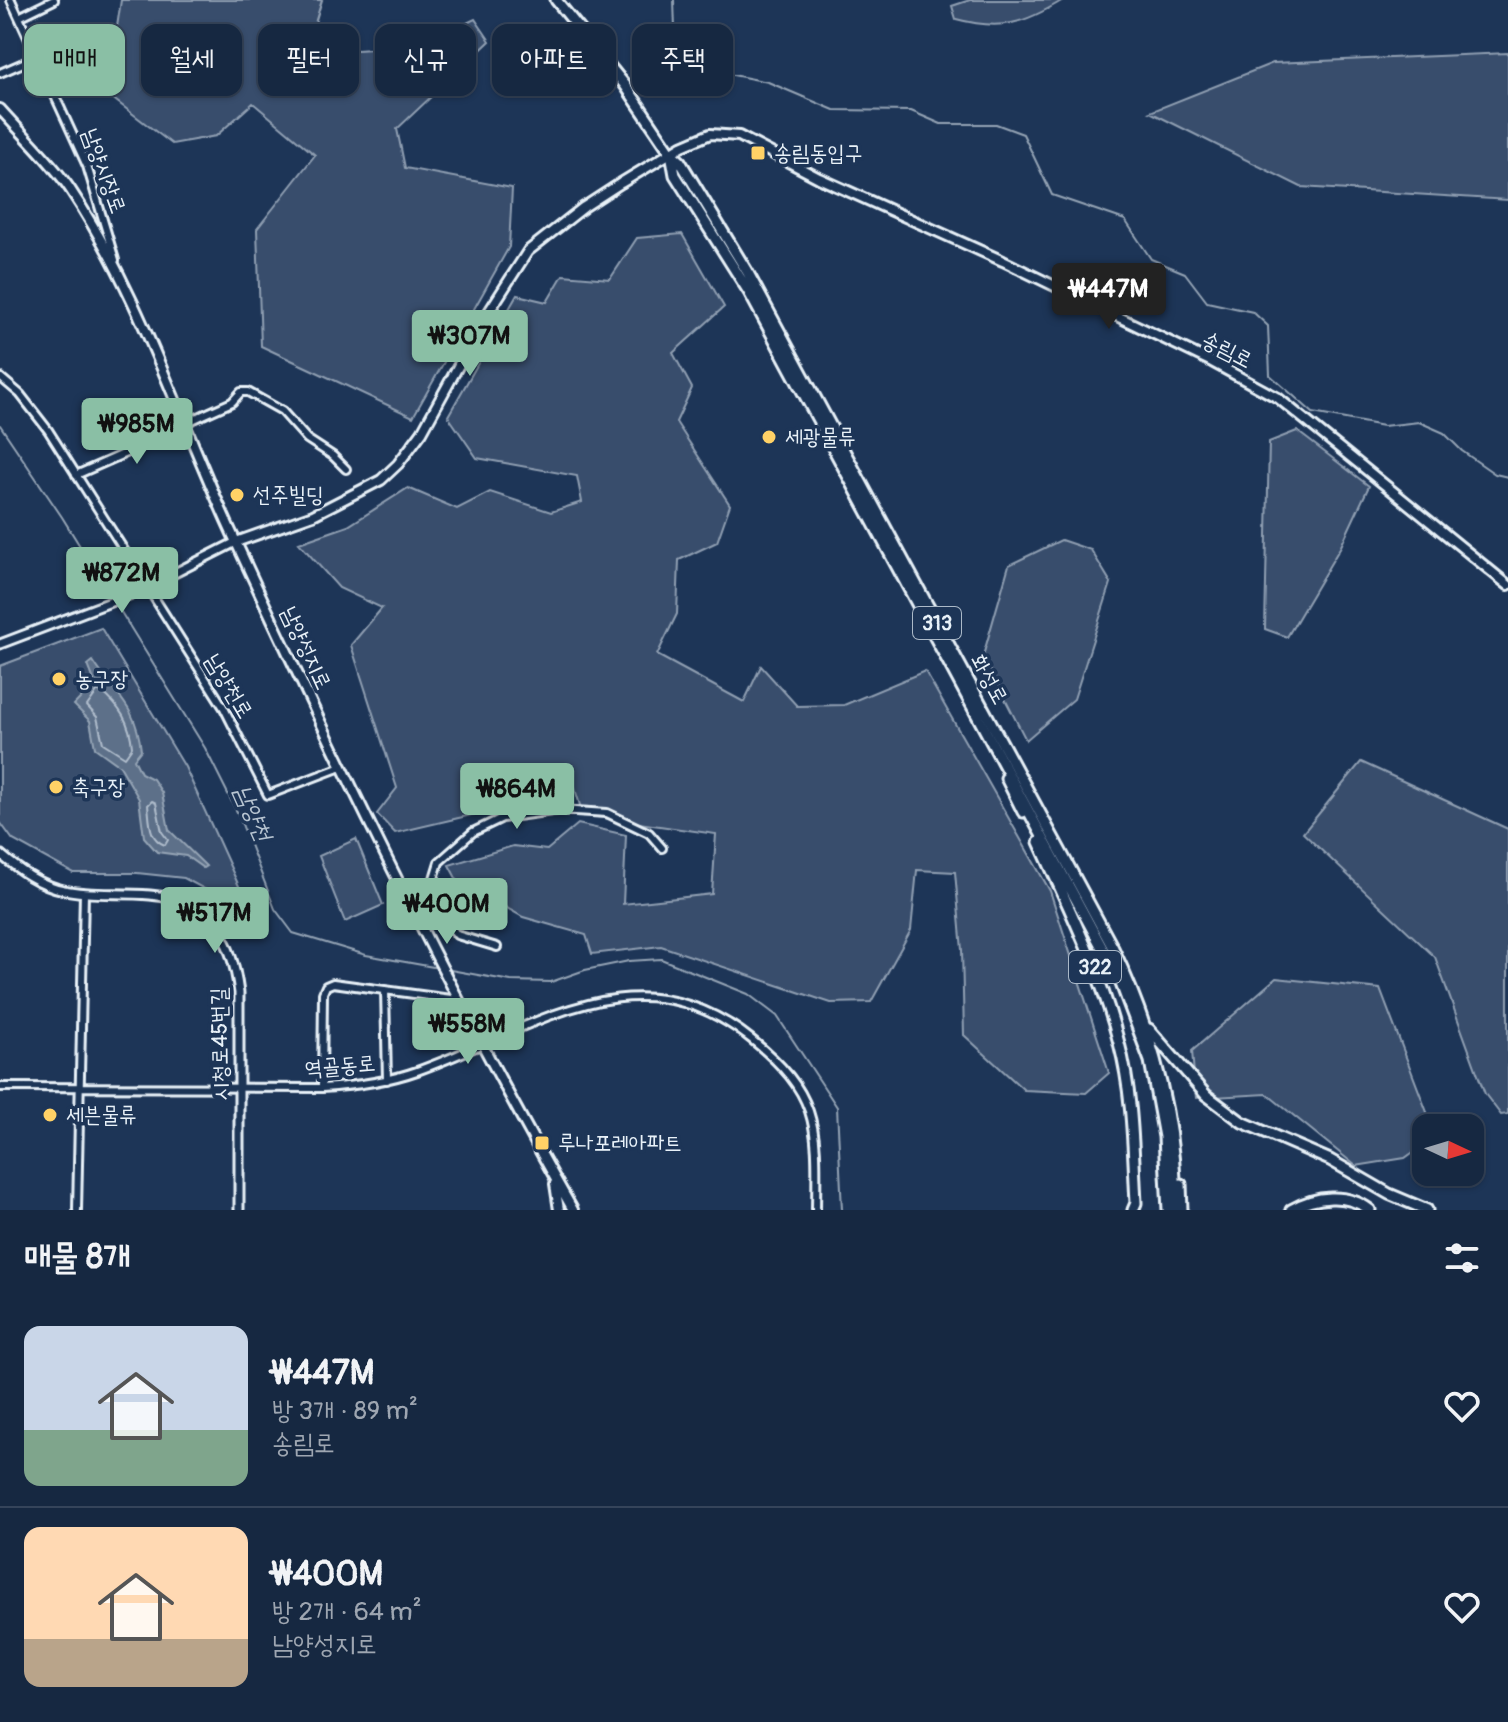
<!DOCTYPE html>
<html lang="ko">
<head>
<meta charset="utf-8">
<style>
  :root { --surface:#162841; --page:#23344c; --text:#f1f3f6; --muted:#9ea6b1; --line:#35445a; --accent:#8abfa5 }
  body { margin:0; font-family:Pangolin,"Poor Story",sans-serif; background:var(--page); color:var(--text); height:100vh; display:flex; flex-direction:column; font-size:30px; white-space:nowrap }
  * { box-sizing:border-box; margin:0 }
  p { font-size:26px; color:var(--muted) }
  .icon { flex:none; width:44px; height:44px; fill:none; stroke:currentColor; stroke-width:2; stroke-linecap:round; stroke-linejoin:round }
  .map { position:relative; height:1210px; overflow:hidden }
  .details { display:flex; flex-direction:column; background:var(--surface); flex:1 }
  .details>* { flex:none }
  .top-card { position:absolute; left:24px; top:24px; width:800px; height:72px; display:flex; gap:16px }
  .needle { width:52px; rotate:94deg }
  .fabs { position:absolute; left:1412px; top:1114px; display:grid; gap:16px }
  .fabs a { display:grid; place-items:center; width:72px; height:72px; border-radius:16px; background:var(--surface); box-shadow:0 2px 6px #0004,0 0 0 2px var(--line); font-size:40px }
  .price { position:absolute; translate:-50% -68px; padding:0 18px; border-radius:8px; background:var(--accent); color:#111; font-size:26px; line-height:52px; filter:drop-shadow(0 2px 4px #0008) }
  .price::after { content:''; position:absolute; left:50%; top:48px; width:24px; height:18px; margin-left:-12px; background:inherit; clip-path:polygon(0 0,100% 0,50% 100%) }
  .price.active { background:#222; color:#fff }
  ul { padding:0; list-style:none }
  li { display:flex; align-items:center; gap:24px; height:200px; padding:0 24px }
  li+li { border-top:2px solid var(--line) }
  li span { display:grid; place-items:center; flex:none; width:224px; height:160px; border-radius:16px; color:#555 }
  li>.icon { margin-inline-start:auto }
  span .icon { width:96px; height:96px; fill:#fffc; stroke-width:1 }
  li b { font-size:34px }
  h2 { display:flex; justify-content:space-between; align-items:center; height:96px; padding:0 24px; font-size:34px }
  .pill { padding:0 28px; border-radius:16px; background:var(--surface); box-shadow:0 2px 6px #0004,0 0 0 2px var(--line); font-size:28px; line-height:72px }
  .pill.active { background:var(--accent); color:#111 }
  .map>svg:first-child { display:block }
  .green { fill:#374d6c; stroke:#909fb2; stroke-width:2 }
  .water { fill:#5d7089; stroke:#95a4b5; stroke-width:2 }
  .lines { fill:none; stroke-linecap:round; stroke-linejoin:round }
  .shore { stroke:#b0bdcc; stroke-width:2 }
  .stream { stroke:#95a4b5; stroke-width:2 }
  .minor-casing { stroke:#e8f1f8; stroke-width:12 }
  .tertiary-casing { stroke:#e8f1f8; stroke-width:13 }
  .secondary-casing { stroke:#e8f1f8; stroke-width:14 }
  .primary-casing { stroke:#e8f1f8; stroke-width:15 }
  .minor { stroke:#1d3557; stroke-width:6 }
  .tertiary { stroke:#1d3557; stroke-width:7 }
  .secondary { stroke:#1d3557; stroke-width:8 }
  .primary { stroke:#1d3557; stroke-width:9 }
  .poi-dot { fill:#ffd166; stroke:#1d3557; stroke-width:3 }
  .labels { text-anchor:middle; dominant-baseline:central; stroke-width:7; stroke-linejoin:round; paint-order:stroke }
  .shield { fill:#1d3557; stroke:#abb9c8; stroke-width:2 }
  .shield-label { font-size:20px; font-weight:bold; fill:#e8f1f8 }
  .poi-label { font-size:22px; fill:#e8f1f8; stroke:#1d3557; text-anchor:start }
  .street-label { font-size:22px; fill:#e8f1f8; stroke:#1d3557 }
  .water-label { font-size:24px; font-style:italic; fill:#b7c4d1; stroke:#1d3557 }
</style>
</head>
<body>
<div class="map">
<svg width="1508" height="1210" viewBox="0 0 1508 1210">
  <rect width="100%" height="100%" fill="#1d3557"/>
  <filter id="ink" filterUnits="userSpaceOnUse"><feTurbulence type="fractalNoise" baseFrequency=".0125" numOctaves="2"/><feDisplacementMap in="SourceGraphic" scale="16" xChannelSelector="R" yChannelSelector="G"/><feConvolveMatrix kernelMatrix="1 2 1 2 8 2 1 2 1" color-interpolation-filters="sRGB"/></filter>
  <g filter="url(#ink)">
    <path class="green" d="M121,0H322L312,33L357,50L418,46L475,19L490,41L397,129L405,168L512,188L509,247L413,417L261,346L257,229L315,155L253,103L216,136L172,144L107,94Z
      M970,0H1063C1024,24 1001,31 956,19L952,6Z
      M1508,53V200L1301,187L1150,112L1273,63Z
      M682,234L724,307L673,353L692,388L676,422L730,505L717,542L679,560L677,614L657,655L744,702L761,666L797,706L844,705L925,671L1050,891L1109,1073L1086,1093L1024,1090L964,1035L962,950L955,872L917,870L911,930L871,1002L831,1003L661,946L592,954L586,935L523,917L457,880L449,865L513,846L547,850L578,824L626,835L623,904L712,894L716,834L583,815L571,776L501,808L395,833L377,814L397,788L351,645L382,608L339,588L299,543L348,526L408,488L457,509L490,492L551,512L582,502L577,476L477,458L448,416L517,295L547,302L563,275L610,279L637,238Z
      M1297,431L1369,486L1341,546L1287,637L1265,629L1269,442Z
      M1061,540L1091,550L1111,583L1074,699L1026,740L983,656L1009,565Z
      M101,628L185,767L253,917L245,921L225,900L184,878L137,873H73L13,840L0,822V666Z
      M1361,762L1508,829V1114L1501,1115L1485,1094L1435,957L1303,833Z
      M356,839L383,905L345,922L319,856Z
      M1276,978L1380,989L1433,1128H1426V1143L1405,1158L1356,1166L1267,1094L1196,1098L1192,1051Z"/>
    <path class="water" d="M93,661C116,697 136,704 141,750L134,759L141,773L153,779L162,793L169,830L206,866L203,868L186,856L157,852L144,837L139,799L120,766L95,748L90,721L74,705L95,683L88,665Z"/>
    <g class="lines">
      <path class="shore" d="M101,691C120,707 130,722 132,747L125,757L103,743L97,717L87,706L97,692Z
        M152,801L156,803L162,832L168,840L165,845C148,839 150,821 148,805Z"/>
      <path class="stream" d="M674,0L675,29L718,72L768,82L834,110L911,111L941,124H996L1023,134L1052,195L1125,220L1151,259L1185,273L1207,302L1253,312L1268,326L1270,375L1313,413L1383,426L1419,422L1444,433L1462,451L1495,474L1508,477
        M0,425L62,517L112,598
        M116,604L205,748L238,814L275,909L293,933L366,955L439,968
        M445,969L511,981L551,982L585,970L629,961L661,959L748,994L777,1016L837,1107L842,1210"/>
      <defs>
        <path id="minor" d="M11,0L87,166L115,260
          M19,17L54,0
          M0,73L37,57
          M0,377L20,394L48,430L224,708L268,795L341,767
          M183,424L232,402L241,392H248L282,411L307,439L333,456L346,469
          M76,475L185,427
          M428,898L457,935L497,947
          M410,907L428,898L439,862L473,832L502,818L560,810L607,813L649,833L662,848
          M385,990L387,1080
          M0,1087L322,1088C355,1086 386,1082 417,1071C530,1031 636,946 751,1039C821,1095 817,1128 816,1210
          M322,1088L323,993L326,986L333,983L458,1000
          M77,1210L84,893"/>
        <path id="tertiary" d="M0,644L137,592L236,542
          M0,854C19,870 39,885 64,890C92,896 121,892 150,895C211,900 232,938 239,993V1210"/>
        <path id="secondary" d="M0,109C23,135 51,161 70,189C142,297 180,423 235,540C340,767 449,992 573,1210
          M236,542L313,515L381,480L398,464L422,432L483,321L528,251L584,207L621,183L682,146L710,134L739,136L819,178L1003,261L1212,362L1278,398L1508,585
          M555,1184L559,1210"/>
        <path id="primary" d="M556,0L625,85L671,153L680,161L748,273L1113,948C1153,1032 1176,1117 1176,1210
          M671,153L675,175L749,292L1120,981L1150,1061L1164,1137L1168,1210
          M1006,778L1023,812
          M1039,842C1069,908 1101,973 1119,1043C1133,1095 1133,1149 1136,1203L1133,1210
          M1149,1029L1206,1095L1242,1122L1330,1160L1389,1194L1427,1210
          M1181,1184L1182,1210
          M1291,1210C1315,1196 1347,1192 1370,1210"/>
      </defs>
      <use href="#minor" class="minor-casing"/>
      <use href="#tertiary" class="tertiary-casing"/>
      <use href="#secondary" class="secondary-casing"/>
      <use href="#primary" class="primary-casing"/>
      <use href="#minor" class="minor"/>
      <use href="#tertiary" class="tertiary"/>
      <use href="#secondary" class="secondary"/>
      <use href="#primary" class="primary"/>
    </g>
  </g>
  <g class="poi-dot">
    <rect x="750" y="145" width="16" height="16" rx="4"/>
    <circle cx="769" cy="437" r="8"/>
    <circle cx="237" cy="495" r="8"/>
    <circle cx="59" cy="679" r="8"/>
    <circle cx="56" cy="787" r="8"/>
    <circle cx="50" cy="1115" r="8"/>
    <rect x="534" y="1135" width="16" height="16" rx="4"/>
  </g>
  <g class="labels">
    <g class="shield">
      <rect x="913" y="607" width="48" height="32" rx="6"/>
      <rect x="1069" y="951" width="52" height="32" rx="6"/>
    </g>
    <g class="shield-label">
      <text x="937" y="623">313</text>
      <text x="1095" y="967">322</text>
    </g>
    <g class="poi-label">
      <text x="774" y="153">송림동입구</text>
      <text x="785" y="437">세광물류</text>
      <text x="253" y="495">선주빌딩</text>
      <text x="75" y="679">농구장</text>
      <text x="72" y="787">축구장</text>
      <text x="66" y="1115">세븐물류</text>
      <text x="558" y="1143">루나포레아파트</text>
    </g>
    <g class="street-label">
      <text transform="translate(104 171) rotate(70)">남양시장로</text>
      <text transform="translate(1227 350) rotate(27)">송림로</text>
      <text transform="translate(306 648) rotate(65)">남양성지로</text>
      <text transform="translate(989 679) rotate(61)">화성로</text>
      <text transform="translate(229 686) rotate(59)">남양천로</text>
      <text transform="translate(220 1044) rotate(-91)">시청로45번길</text>
      <text transform="translate(340 1066) rotate(-5)">역골동로</text>
    </g>
    <g class="water-label">
      <text transform="translate(253 813) rotate(66)">남양천</text>
    </g>
  </g>
</svg>
<div class="fabs">
<a><svg class="needle" viewBox="-14 -14 28 28"><path d="M0-13l5 13h-10z" fill="#e53935"/><path d="M0 13l5-13h-10z" fill="#9ea6b1"/></svg></a>
</div>
<b class="price active" style="left:1109px;top:331px">₩447M</b>
<b class="price" style="left:470px;top:378px">₩307M</b>
<b class="price" style="left:137px;top:466px">₩985M</b>
<b class="price" style="left:122px;top:615px">₩872M</b>
<b class="price" style="left:517px;top:831px">₩864M</b>
<b class="price" style="left:447px;top:946px">₩400M</b>
<b class="price" style="left:215px;top:955px">₩517M</b>
<b class="price" style="left:468px;top:1066px">₩558M</b>
<div class="top-card">
<a class="pill active">매매</a>
<a class="pill">월세</a>
<a class="pill">필터</a>
<a class="pill">신규</a>
<a class="pill">아파트</a>
<a class="pill">주택</a>
</div>
</div>
<section class="details">
<h2>매물 8개<svg class="icon" aria-label="filters" viewBox="0 0 24 24"><path d="M4 7h16M4 17h16"/><circle cx="9" cy="7" r="2"/><circle cx="15" cy="17" r="2"/></svg></h2>
<ul>
<li><span style="background:linear-gradient(#c9d6e8 65%,#7fa58c 0)"><svg class="icon" aria-label="home" viewBox="0 0 24 24"><path d="M3 11l9-7 9 7M6 9v11h12V9"/></svg></span><div><b>₩447M</b><p>방 3개 · 89 m²</p><p>송림로</p></div><svg class="icon" aria-label="heart" viewBox="0 0 24 24"><path d="M12 20l-8-8c-3-5 5-10 8-4 3-6 11-1 8 4z"/></svg></li>
<li><span style="background:linear-gradient(#ffd9b3 70%,#b9a48a 0)"><svg class="icon" aria-label="home" viewBox="0 0 24 24"><path d="M3 11l9-7 9 7M6 9v11h12V9"/></svg></span><div><b>₩400M</b><p>방 2개 · 64 m²</p><p>남양성지로</p></div><svg class="icon" aria-label="heart" viewBox="0 0 24 24"><path d="M12 20l-8-8c-3-5 5-10 8-4 3-6 11-1 8 4z"/></svg></li>
</ul>
</section>
</body>
</html>
